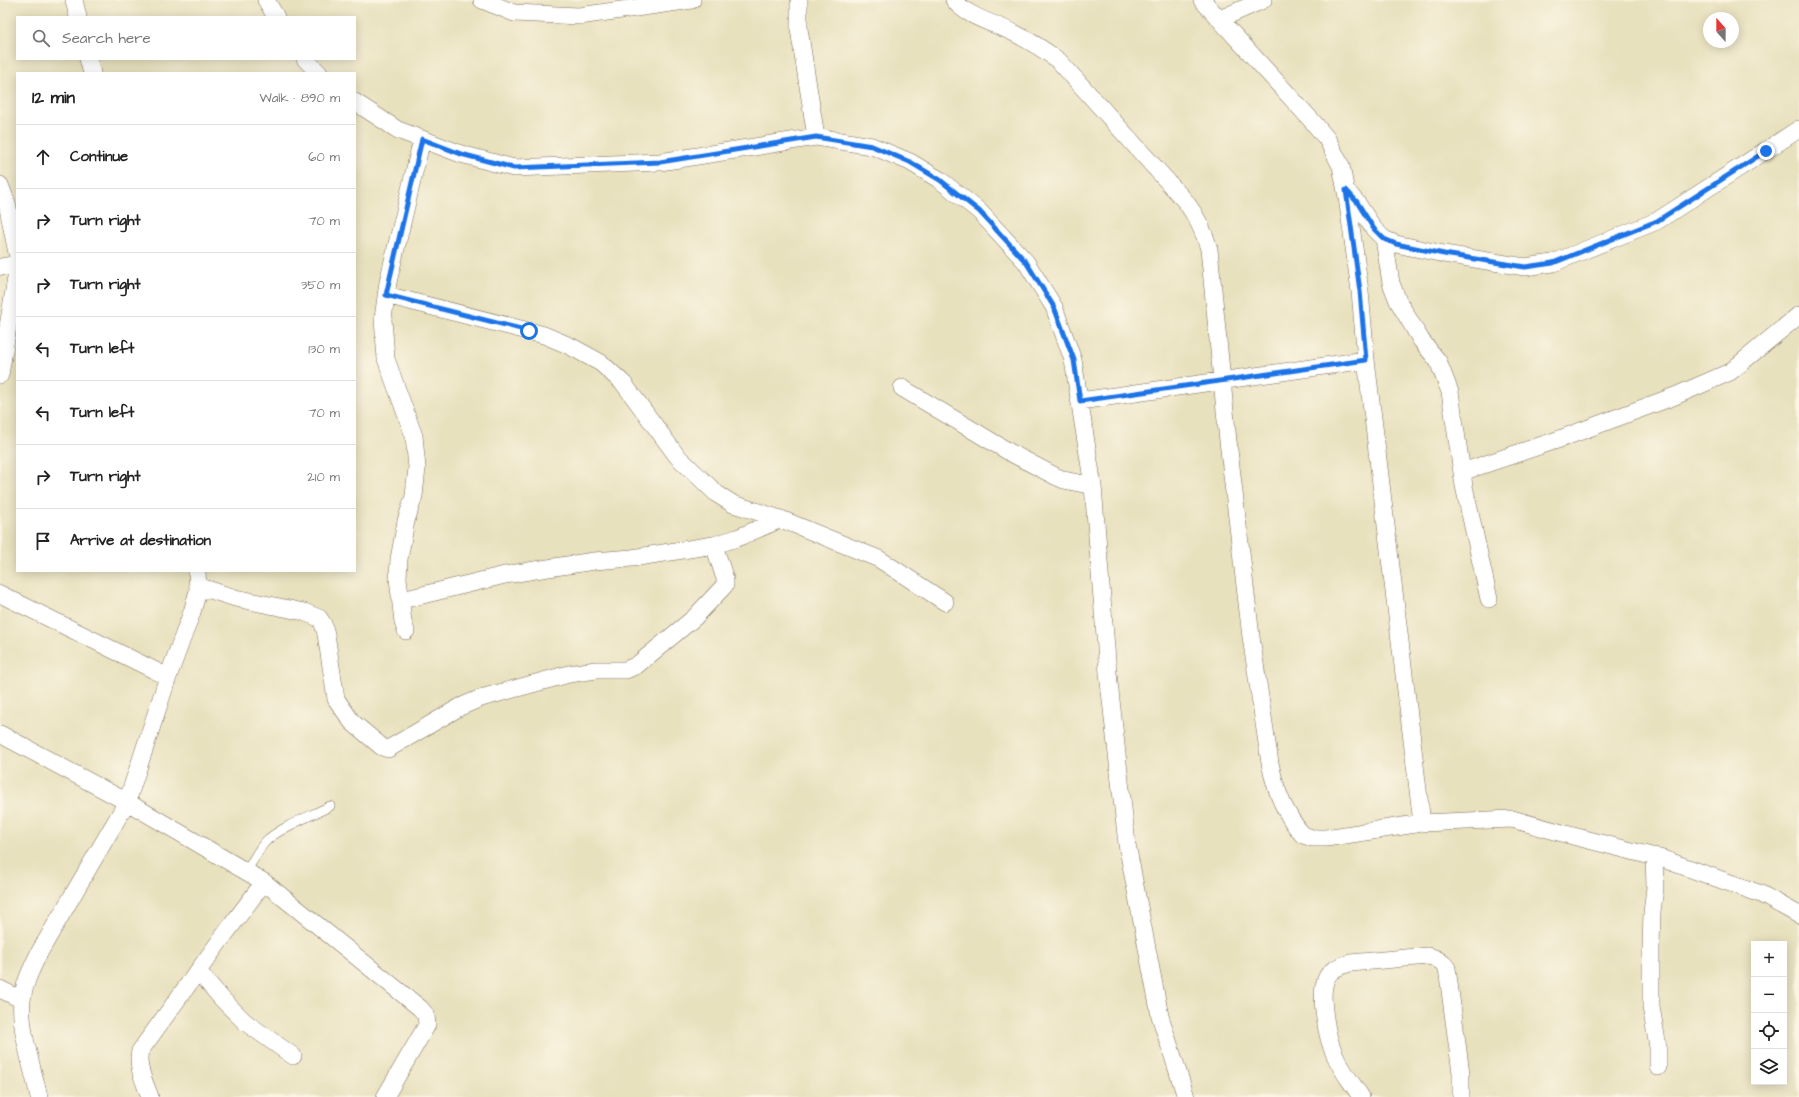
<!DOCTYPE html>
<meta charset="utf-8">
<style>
:root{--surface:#fff;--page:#f2f2f2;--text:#222;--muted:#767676;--line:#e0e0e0}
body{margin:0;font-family:"Architects Daughter",sans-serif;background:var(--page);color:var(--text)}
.controls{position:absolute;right:12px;bottom:12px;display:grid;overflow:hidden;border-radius:0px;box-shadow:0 2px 10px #0003}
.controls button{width:36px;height:36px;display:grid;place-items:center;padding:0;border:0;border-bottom:1px solid var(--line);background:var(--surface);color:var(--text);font:20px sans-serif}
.compass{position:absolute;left:1703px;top:12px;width:36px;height:36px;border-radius:50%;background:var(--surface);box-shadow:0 2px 10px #0003;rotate:339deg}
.stop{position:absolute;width:12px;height:12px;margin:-9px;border:3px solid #1a73e8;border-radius:50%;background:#fff}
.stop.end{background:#1a73e8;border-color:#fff;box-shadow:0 1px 4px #0008}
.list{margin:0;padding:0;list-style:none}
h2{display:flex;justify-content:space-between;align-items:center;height:52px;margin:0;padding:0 16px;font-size:17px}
h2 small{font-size:13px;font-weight:400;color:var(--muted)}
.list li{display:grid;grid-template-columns:26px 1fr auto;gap:12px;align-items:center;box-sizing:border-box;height:64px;padding:0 16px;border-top:1px solid var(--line)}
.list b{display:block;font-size:15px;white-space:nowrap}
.list em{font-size:13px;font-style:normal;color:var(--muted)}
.icon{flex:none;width:22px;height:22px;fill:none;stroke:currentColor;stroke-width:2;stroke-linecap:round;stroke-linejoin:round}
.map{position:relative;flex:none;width:1799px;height:1097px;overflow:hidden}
.search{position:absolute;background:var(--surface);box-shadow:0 2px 10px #0003;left:16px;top:16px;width:340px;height:44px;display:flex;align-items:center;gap:10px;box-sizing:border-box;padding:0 14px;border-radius:0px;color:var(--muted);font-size:15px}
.panel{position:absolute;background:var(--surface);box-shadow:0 2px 10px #0003;left:16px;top:72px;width:340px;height:500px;border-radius:0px}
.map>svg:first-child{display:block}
</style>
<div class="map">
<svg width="1799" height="1097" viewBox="0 0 1799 1097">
<rect width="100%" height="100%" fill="#fcf5e5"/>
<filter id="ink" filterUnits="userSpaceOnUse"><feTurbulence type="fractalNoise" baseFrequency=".025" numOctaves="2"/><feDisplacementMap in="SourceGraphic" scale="8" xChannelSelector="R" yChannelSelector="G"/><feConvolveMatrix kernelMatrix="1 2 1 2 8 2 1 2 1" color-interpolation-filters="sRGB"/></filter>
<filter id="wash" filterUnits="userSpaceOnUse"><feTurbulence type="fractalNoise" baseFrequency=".012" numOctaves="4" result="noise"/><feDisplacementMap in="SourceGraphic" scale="16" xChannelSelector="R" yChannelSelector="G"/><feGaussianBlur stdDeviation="0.9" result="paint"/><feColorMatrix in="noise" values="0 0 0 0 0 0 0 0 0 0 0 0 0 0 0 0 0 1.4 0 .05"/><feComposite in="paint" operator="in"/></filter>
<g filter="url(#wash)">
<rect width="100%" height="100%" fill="#e8e1be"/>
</g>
<g filter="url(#ink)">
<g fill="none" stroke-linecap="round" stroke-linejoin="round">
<defs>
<path id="service" d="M247,871C253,860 258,849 267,840C283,826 311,816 330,806"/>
<path id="minor" d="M74,0L78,17
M266,0L276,17
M482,0L514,13L579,16L692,0
M799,0V29L816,137
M954,0C965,16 996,24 1014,33C1030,41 1045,50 1059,61L1186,202C1197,217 1204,231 1209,249L1228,441L1251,637L1270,763C1275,789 1285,815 1303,835L1312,838H1326L1422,823L1512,819L1573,836L1663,859L1761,894L1799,915
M1202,0L1313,122L1327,139L1341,166L1347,197L1360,291L1366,360L1422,823
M1220,19L1263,0
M88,59L92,73
M305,59L319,73
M355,102L398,130L461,154L514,168L660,162L816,137L872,146L910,162L940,180L979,211L1026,262L1054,307L1073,360L1093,486L1108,673L1127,844L1160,1016L1186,1097
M0,185L7,203L17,253
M1346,190L1357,203L1374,229L1384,239L1396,244L1444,254L1525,267L1553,263L1657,221L1799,129
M1384,239L1391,283L1398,301L1421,340L1438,361L1450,392L1464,486L1489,599
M0,267L17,264
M386,295L544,335L570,346L601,363L624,384L677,456L717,494L733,504L781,519L879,559L945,602
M0,375L17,272
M902,388L1011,453L1055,476L1064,480L1093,486
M1080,401L1366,360
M1462,472L1557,440L1675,396L1730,372L1799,315
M198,586L235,598L304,612L319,618L323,624L326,634L336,699L352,722L382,747L388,749L460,707L481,698L569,674L596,670H626L637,665L694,618L725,585V579L714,545
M0,594L168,677
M402,600L505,575L535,570L594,561L632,558L714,545L737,538L781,519
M406,631L403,622L398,578L399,559L406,521L414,496L417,468L414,436L386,359L383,319L388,282L422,139
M0,734L127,802L264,882L420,1008L426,1015L427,1025L385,1097
M1654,856L1655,887L1652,913L1651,948V1007L1658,1047V1067
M198,971L222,999L245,1022L293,1056
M0,989L22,1000
M39,1097C33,1069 19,1028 22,1000C24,983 32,968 39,953L127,802L168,677L192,612L198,591L197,571
M150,1097C145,1083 136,1066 140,1051L219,942L264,882
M1361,1097C1352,1083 1341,1070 1335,1055C1327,1039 1318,993 1327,977C1332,968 1341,966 1350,963L1428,956C1437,958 1442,961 1447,968L1461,1073V1097"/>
</defs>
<!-- service casing -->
<use href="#service" stroke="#786a56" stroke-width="10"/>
<!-- minor casing -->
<use href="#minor" stroke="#786a56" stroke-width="18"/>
<!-- service -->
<use href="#service" stroke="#fff" stroke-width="9"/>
<!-- minor -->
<use href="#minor" stroke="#fff" stroke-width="17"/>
</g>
</g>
<g fill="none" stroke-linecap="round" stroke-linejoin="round" filter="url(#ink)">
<!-- route -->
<path stroke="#1a73e8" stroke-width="5" d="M529,331L386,295L422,139L461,154L514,168L660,162L816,137L872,146L910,162L940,180L979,211L1026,262L1054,307L1074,360L1080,401L1366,360L1360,291L1346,190L1357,202L1374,229L1384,239L1396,244L1444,254L1525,267L1553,263L1657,221L1766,151"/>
</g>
</svg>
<div class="controls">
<button>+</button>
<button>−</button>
<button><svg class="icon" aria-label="locate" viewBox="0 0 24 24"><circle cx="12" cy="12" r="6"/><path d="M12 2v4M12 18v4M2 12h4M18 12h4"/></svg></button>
<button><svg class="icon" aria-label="layers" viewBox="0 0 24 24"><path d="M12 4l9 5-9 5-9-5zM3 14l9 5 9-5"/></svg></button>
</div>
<svg class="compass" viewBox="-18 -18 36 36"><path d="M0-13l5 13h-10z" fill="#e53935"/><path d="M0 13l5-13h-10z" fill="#767676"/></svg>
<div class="stop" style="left:529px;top:331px"></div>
<div class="stop end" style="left:1766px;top:151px"></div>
<div class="search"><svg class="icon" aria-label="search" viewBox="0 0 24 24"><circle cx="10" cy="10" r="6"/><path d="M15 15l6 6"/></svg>Search here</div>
<section class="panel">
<h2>12 min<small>Walk · 890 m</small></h2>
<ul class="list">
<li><svg class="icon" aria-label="ahead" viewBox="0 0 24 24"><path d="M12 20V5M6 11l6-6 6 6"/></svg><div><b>Continue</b></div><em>60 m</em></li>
<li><svg class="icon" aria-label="right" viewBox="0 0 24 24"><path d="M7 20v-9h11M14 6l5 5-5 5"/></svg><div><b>Turn right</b></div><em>70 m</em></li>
<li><svg class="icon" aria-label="right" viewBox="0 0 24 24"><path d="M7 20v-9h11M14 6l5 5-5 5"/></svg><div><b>Turn right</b></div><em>350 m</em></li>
<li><svg class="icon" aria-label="left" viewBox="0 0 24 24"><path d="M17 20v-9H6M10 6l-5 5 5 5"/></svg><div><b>Turn left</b></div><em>130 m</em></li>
<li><svg class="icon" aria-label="left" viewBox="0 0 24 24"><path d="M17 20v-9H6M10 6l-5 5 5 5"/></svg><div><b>Turn left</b></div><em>70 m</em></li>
<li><svg class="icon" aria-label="right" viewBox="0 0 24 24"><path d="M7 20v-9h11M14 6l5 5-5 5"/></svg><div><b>Turn right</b></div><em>210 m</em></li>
<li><svg class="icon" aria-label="arrive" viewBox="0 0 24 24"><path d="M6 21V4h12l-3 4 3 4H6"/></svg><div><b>Arrive at destination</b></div></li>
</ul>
</section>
</div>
